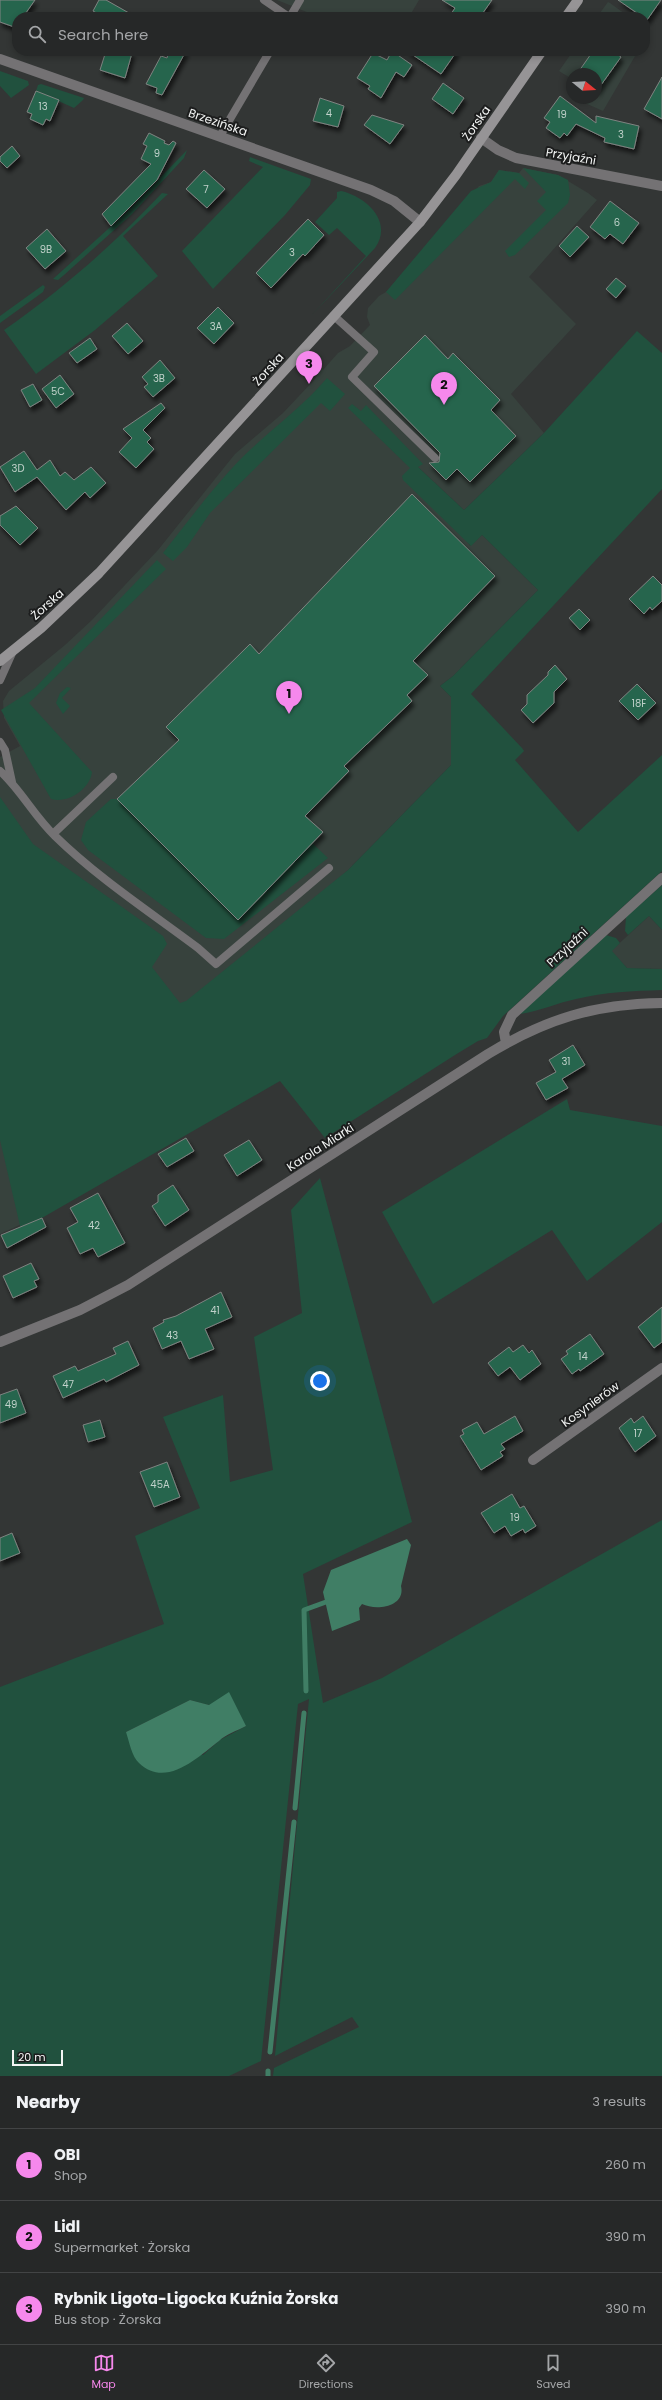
<!DOCTYPE html>
<meta charset="utf-8">
<style>
:root{--surface:#262828;--page:#323434;--text:#f1f3f6;--muted:#a4a6a8;--line:#424445;--accent:#f688ec}
body{margin:0;font-family:Poppins,sans-serif;background:var(--page);color:var(--text)}
.compass{position:absolute;left:566px;top:68px;width:36px;height:36px;border-radius:50%;background:var(--surface);box-shadow:0 2px 6px #0003;rotate:108deg}
.scale{position:absolute;left:12px;bottom:10px;width:51px;box-sizing:border-box;padding-left:4px;border:2px solid #f3f5f4;border-top:0;font-size:11px;line-height:14px;white-space:nowrap;color:#f3f5f4;-webkit-text-stroke:3px #1c1d1d;paint-order:stroke}
.you{position:absolute;left:320px;top:1381px;width:14px;height:14px;margin:-10px;border:3px solid #fff;border-radius:50%;background:#1a73e8;box-shadow:0 0 0 6px #1a73e833}
.badge{display:grid;place-items:center;width:26px;height:26px;border-radius:50%;background:var(--accent);color:#111;font-size:13px;font-weight:700}
.pin{position:absolute;translate:-50% -33px;filter:drop-shadow(0 1px 2px #0008)}
.pin::after{content:'';position:absolute;top:21px;width:14px;height:12px;background:inherit;clip-path:polygon(0 0,100% 0,50% 100%)}
.list{margin:0;padding:0;list-style:none}
h2{display:flex;justify-content:space-between;align-items:center;height:52px;margin:0;padding:0 16px;font-size:17px}
h2 small{font-size:13px;font-weight:400;color:var(--muted)}
.list li{display:grid;grid-template-columns:26px 1fr auto;gap:12px;align-items:center;box-sizing:border-box;height:72px;padding:0 16px;border-top:1px solid var(--line)}
.list b{display:block;font-size:15px;white-space:nowrap}
.list p{margin:0;font-size:13px;white-space:nowrap;color:var(--muted)}
.list em{font-size:13px;font-style:normal;color:var(--muted)}
.icon{flex:none;width:22px;height:22px;fill:none;stroke:currentColor;stroke-width:2;stroke-linecap:round;stroke-linejoin:round}
.map{position:relative;flex:none;width:662px;height:2076px;overflow:hidden}
.search{position:absolute;background:var(--surface);box-shadow:0 2px 6px #0003;left:12px;right:12px;top:12px;height:44px;display:flex;align-items:center;gap:10px;box-sizing:border-box;padding:0 14px;border-radius:16px;color:var(--muted);font-size:15px}
.sheet{height:268px;background:var(--surface)}
nav{display:flex;justify-content:space-around;align-items:center;box-sizing:border-box;height:56px;border-top:1px solid var(--line);background:var(--surface);font-size:11px;color:var(--muted)}
nav a{display:grid;justify-items:center;gap:2px}
nav .on{color:var(--accent)}
.map>svg:first-child{display:block}
</style>
<div class="map">
<svg width="662" height="2076" viewBox="0 0 662 2076">
<defs>
<filter id="shadow"><feDropShadow dx="2.5" dy="4.5" stdDeviation="2" flood-color="#0009"/></filter>
</defs>
<rect width="100%" height="100%" fill="#333635"/>
<!-- built -->
<path fill="#37423d" d="M277,0H419L409,17H319Z
M608,2L610,3L629,17H597Z
M573,51H638L603,111L576,99L596,98V74H572V79L559,71Z
M523,168L558,175L588,193L597,200L529,277L576,324L511,394L544,433L464,510L418,467L470,546L482,535L538,590L453,676L440,686L451,697V765L348,870L183,1028L0,829V757L20,746L4,718L3,701L9,691L65,645L92,620L158,550L235,454L283,413L315,379L321,368L323,370L338,353L350,346L370,325L367,317L368,308L379,296L386,292L479,186L491,182L499,170L519,173Z
M649,916L662,930V969L627,968L611,951Z
M0,1124L26,1222L0,1234Z"/>
<!-- green -->
<path fill="#21513e" fill-rule="evenodd" d="M0,71L28,81L29,85L11,98L0,86Z
M41,84L84,98L83,100L74,108L36,91L38,85Z
M187,150L184,158L132,214L64,275L58,280L53,279L129,210Z
M250,157L311,179L310,185L285,215L213,289L182,251L263,167L249,161Z
M523,168L558,175L568,180L570,195L568,203L515,255L509,257L505,251L546,210L537,201L546,192Z
M499,170L519,173L529,183L525,189L515,179L395,300L386,292L471,191L491,182Z
M341,191C365,196 394,221 375,248L311,316L366,256L337,228L329,235L315,222L337,198V192Z
M162,193L168,194L123,236L158,276L95,330L36,374L4,330C62,290 114,244 162,193Z
M43,285L45,287L43,292L0,323V316Z
M637,331L662,353V489L471,694L522,748L524,751L515,760L578,832L662,755V871L503,1016L487,1038L478,1041L455,1055L325,1138L280,1081L21,1230L0,1140V797L33,844L163,936L167,944L152,967L180,1003L186,1001L348,870L451,765V697L440,686L453,676L538,590L482,535L471,546L403,480L402,476L410,468L348,408L352,404L361,411L366,405L423,464L418,467L464,510L544,433Z
M327,378L345,394L330,411L321,403L210,513L187,547L173,561L163,553C191,518 218,480 251,449C277,425 304,405 327,378Z
M157,560L166,569L29,703L92,772C90,789 68,804 51,799L1,710L35,688Z
M67,687L71,688L62,698L70,706L63,714L56,703L60,693Z
M111,799H117L238,920L312,843L328,858L224,939L206,938L88,850L81,840L86,822Z
M662,885V930L649,916L628,935L625,931L626,917Z
M606,935L616,938L620,943L612,951L627,968L662,969V990C633,991 605,992 576,999C557,1003 540,1011 520,1014Z
M567,1099L570,1110L662,1126V1222L587,1281L552,1230L433,1304L382,1212Z
M320,1178L412,1522L303,1574L323,1703L382,1678L662,1520V2076H273L274,2068L359,2027L352,2017L275,2056L309,1699L298,1704L261,2061L229,2076H0V1687L164,1624L135,1536L200,1508L163,1417L223,1395L230,1482L273,1470L254,1337L302,1313L291,1210ZM190,1700L209,1705L246,1726L220,1740L203,1755L126,1732Z"/>
<!-- water -->
<path fill="#407e65" d="M407,1539L411,1545L401,1586C406,1607 376,1611 362,1604L359,1608L360,1620L332,1631L323,1592L331,1570Z
M229,1692L246,1726C237,1731 226,1734 219,1741C198,1757 166,1789 139,1763C132,1757 129,1741 126,1732L190,1700L209,1705Z"/>
<g fill="none" stroke-linecap="round" stroke-linejoin="round">
<!-- stream -->
<path stroke="#407e65" stroke-width="5" d="M306,1691L304,1610L326,1602
M295,1808L304,1713
M270,2052L294,1822
M268,2076V2071"/>
</g>
<!-- building -->
<path fill="#26654d" stroke="#7f8381" filter="url(#shadow)" d="M0,0H35L23,17H17V28L0,22Z
M99,0H106L136,17H104L93,11Z
M442,0H492L480,17H449L455,8Z
M618,0H661L647,20Z
M106,51H124L132,53L125,78L100,70Z
M169,51H186L162,95L156,93L157,88L146,84L161,56L167,58Z
M392,51L412,65L404,77L396,72L381,98L368,89L370,86L357,78L373,53L387,60Z
M407,51H457L441,74Z
M593,51H613L621,57L596,92V74H577Z
M662,77V119L644,109Z
M443,83L464,98L453,114L432,99Z
M36,91L59,100L50,121L46,119L43,125L30,119L32,114L27,112Z
M560,96L596,123V116L639,126L634,149L604,142L605,138L576,124L567,136L564,133L560,138L546,128L550,122L544,118Z
M320,98L344,106L338,127L313,121Z
M372,115L404,125L390,144L364,125Z
M149,133L165,141L164,143L169,145L173,141L176,143L157,180L111,226L102,214L151,164L141,159L147,146L143,144Z
M12,146L20,156L7,168L0,161V157Z
M204,170L225,189L207,208L186,189Z
M610,201L639,223L623,244L610,234L605,239L590,227Z
M308,219L324,235L305,256L303,254L271,288L256,273Z
M577,226L589,237L570,257L559,246Z
M47,229L66,251L45,269L26,248Z
M616,278L626,286L616,298L606,289Z
M218,307L234,323L214,344L197,328Z
M127,323L143,341L128,354L112,336Z
M425,335L448,359L453,353L500,400L491,410L516,436L470,482L457,469L446,480L429,463L439,462L440,453L374,386Z
M90,338L97,349L77,363L69,353Z
M160,360L175,378L153,397L144,387L148,384L142,377Z
M60,375L74,394L56,408L42,389Z
M33,384L42,400L30,407L21,390Z
M161,403L165,408L143,430L151,438L147,442L154,449L136,468L119,452L132,438L123,429Z
M24,451L37,470L50,460L60,476L65,472L74,480L91,467L106,483L90,498L85,492L66,510L37,477L15,492L0,467Z
M412,494L495,576L413,661L428,675L407,695L412,701L344,766L349,771L305,816L323,832L238,920L117,799L179,740L166,727L250,644L259,654Z
M16,506L38,528L20,545L0,525V516Z
M653,576L662,585V601L652,610L650,607L644,614L629,599Z
M579,609L590,620L580,630L569,618Z
M555,665L567,679L554,692V703L533,723L521,710L527,704V695L548,675V672Z
M637,684L656,703L638,720L619,701Z
M573,1045L585,1065L562,1079L568,1088L546,1100L536,1083L556,1072L549,1060Z
M186,1138L194,1151L167,1167L158,1154Z
M249,1140L262,1160L237,1176L224,1155Z
M173,1185L189,1210L165,1226L152,1206L158,1202V1195Z
M98,1193L125,1243L98,1257L93,1248L80,1254L67,1228L78,1222L70,1208Z
M42,1218L46,1227L7,1248L1,1235Z
M31,1263L39,1279L34,1281L37,1287L13,1298L3,1276Z
M221,1292L232,1317L205,1329L214,1349L189,1359L181,1341L162,1349L153,1328L164,1322L163,1320L176,1316Z
M662,1307V1342L654,1348L638,1327Z
M590,1334L604,1354L580,1371L579,1369L572,1374L561,1359L568,1354L566,1351Z
M128,1341L139,1365L106,1382L104,1379L63,1398L53,1376L75,1366L78,1371L116,1354L113,1348Z
M523,1345L529,1353L532,1350L541,1364L520,1380L510,1367L498,1376L488,1363L509,1347L513,1352Z
M17,1389L26,1413L0,1423V1395Z
M515,1416L523,1431L501,1444L505,1449L500,1452L503,1456L481,1470L460,1436L464,1434L462,1430L477,1422L484,1434Z
M643,1416L656,1436L635,1452L619,1428L631,1418L634,1423Z
M100,1420L105,1437L88,1442L83,1425Z
M167,1462L180,1497L154,1507L140,1472Z
M512,1494L520,1508L524,1506L536,1526L525,1533L523,1529L511,1536L505,1526L494,1533L481,1513Z
M12,1533L20,1553L0,1561V1538Z"/>
<g fill="none" stroke-linecap="round" stroke-linejoin="round">
<!-- lane -->
<path stroke="#747274" stroke-width="8" d="M264,0L289,17
M290,17L300,0
M220,136L270,51
M566,168L569,156
M334,316L374,352L352,377L435,458
M0,680L13,651
M0,742L5,750L12,782
M0,771C21,790 34,816 55,836C98,878 150,912 198,948L216,964L329,868
M53,834L113,777"/>
<!-- street -->
<path stroke="#747274" stroke-width="10" d="M0,59L371,190L394,201L420,222
M481,138L498,150L516,158L662,186
M506,1043L504,1032L512,1015L662,878
M0,1342L80,1310L128,1285L488,1054C546,1019 594,1004 662,1003
M533,1460L662,1368"/>
<!-- secondary -->
<path stroke="#969496" stroke-width="10" d="M566,17L578,0
M0,661L41,628L99,573L420,222L456,175L542,51"/>
</g>
<g text-anchor="middle" dominant-baseline="central" stroke-width="4" stroke-linejoin="round" paint-order="stroke">
<!-- number labels -->
<g font-size="10" fill="#c0d1ca">
<text x="43" y="106">13</text>
<text x="329" y="113">4</text>
<text x="562" y="114">19</text>
<text x="621" y="134">3</text>
<text x="157" y="153">9</text>
<text x="206" y="189">7</text>
<text x="617" y="222">6</text>
<text x="46" y="249">9B</text>
<text x="292" y="252">3</text>
<text x="216" y="326">3A</text>
<text x="159" y="378">3B</text>
<text x="58" y="391">5C</text>
<text x="18" y="468">3D</text>
<text x="639" y="703">18F</text>
<text x="566" y="1061">31</text>
<text x="94" y="1225">42</text>
<text x="215" y="1310">41</text>
<text x="172" y="1335">43</text>
<text x="583" y="1356">14</text>
<text x="68" y="1384">47</text>
<text x="11" y="1404">49</text>
<text x="638" y="1433">17</text>
<text x="160" y="1484">45A</text>
<text x="515" y="1517">19</text>
</g>
<!-- street labels -->
<g font-size="12" fill="#f3f5f4" stroke="#1c1d1d">
<text transform="translate(218 122) rotate(19)">Brzezińska</text>
<text transform="translate(476 123) rotate(-55)">Żorska</text>
<text transform="translate(571 156) rotate(10)">Przyjaźni</text>
<text transform="translate(268 369) rotate(-48)">Żorska</text>
<text transform="translate(47 604) rotate(-42)">Żorska</text>
<text transform="translate(567 947) rotate(-43)">Przyjaźni</text>
<text transform="translate(320 1147) rotate(-33)">Karola Miarki</text>
<text transform="translate(590 1404) rotate(-36)">Kosynierów</text>
</g>
</g>
</svg>
<svg class="compass" viewBox="-18 -18 36 36"><path d="M0-13l5 13h-10z" fill="#e53935"/><path d="M0 13l5-13h-10z" fill="#a4a6a8"/></svg>
<div class="scale">20 m</div>
<div class="you"></div>
<div class="pin badge" style="left:289px;top:714px">1</div>
<div class="pin badge" style="left:444px;top:405px">2</div>
<div class="pin badge" style="left:309px;top:384px">3</div>
<div class="search"><svg class="icon" aria-label="search" viewBox="0 0 24 24"><circle cx="10" cy="10" r="6"/><path d="M15 15l6 6"/></svg>Search here</div>
</div>
<section class="sheet">
<h2>Nearby<small>3 results</small></h2>
<ul class="list">
<li><span class="badge">1</span><div><b>OBI</b><p>Shop</p></div><em>260 m</em></li>
<li><span class="badge">2</span><div><b>Lidl</b><p>Supermarket · Żorska</p></div><em>390 m</em></li>
<li><span class="badge">3</span><div><b>Rybnik Ligota-Ligocka Kuźnia Żorska</b><p>Bus stop · Żorska</p></div><em>390 m</em></li>
</ul>
</section>
<nav>
<a class="on"><svg class="icon" aria-label="map" viewBox="0 0 24 24"><path d="M3 6l6-2 6 2 6-2v14l-6 2-6-2-6 2zM9 4v14M15 6v14"/></svg>Map</a>
<a><svg class="icon" aria-label="directions" viewBox="0 0 24 24"><path d="M12 3l9 9-9 9-9-9zM9 14v-3h6M13 9l2 2-2 2"/></svg>Directions</a>
<a><svg class="icon" aria-label="saved" viewBox="0 0 24 24"><path d="M7 4h10v16l-5-4-5 4z"/></svg>Saved</a>
</nav>
